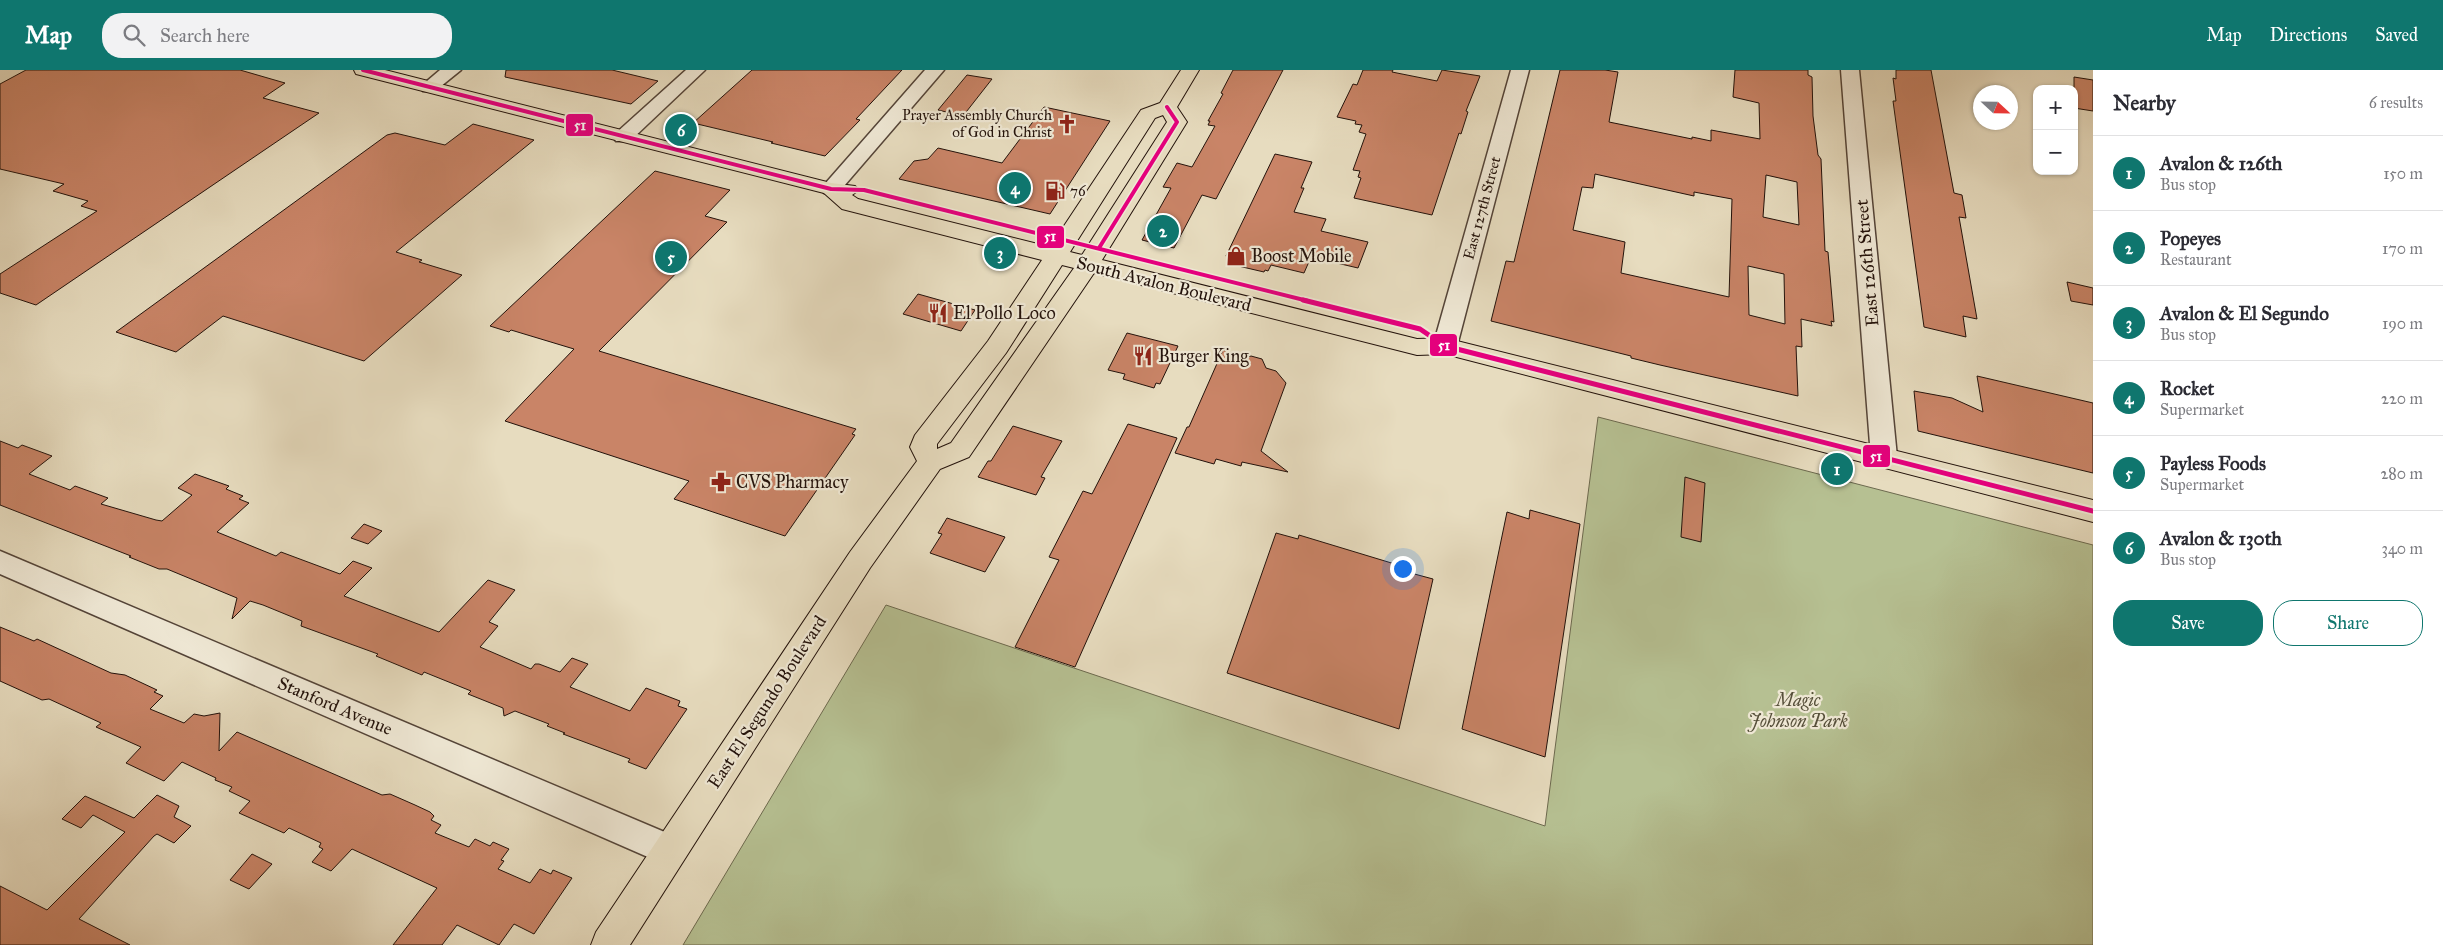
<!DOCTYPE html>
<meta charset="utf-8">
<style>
:root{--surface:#fff;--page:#f2f2f3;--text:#2b2b33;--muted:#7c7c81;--line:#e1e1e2;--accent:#0f766e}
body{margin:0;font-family:"IM FELL Great Primer",serif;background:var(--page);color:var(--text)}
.controls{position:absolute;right:15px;top:15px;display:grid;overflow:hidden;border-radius:10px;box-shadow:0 1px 4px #0004}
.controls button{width:45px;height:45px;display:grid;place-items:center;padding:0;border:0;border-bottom:1px solid var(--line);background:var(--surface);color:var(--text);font:25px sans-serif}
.compass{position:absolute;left:1973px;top:15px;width:45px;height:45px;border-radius:50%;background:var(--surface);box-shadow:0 1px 4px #0004;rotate:112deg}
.you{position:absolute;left:1402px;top:498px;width:18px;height:18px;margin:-12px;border:4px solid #fff;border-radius:50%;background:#1a73e8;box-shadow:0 0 0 8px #1a73e833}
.badge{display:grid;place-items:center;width:32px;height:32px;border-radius:50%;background:var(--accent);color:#fff;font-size:16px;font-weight:700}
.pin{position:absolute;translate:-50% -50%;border:2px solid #fff;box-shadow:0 1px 5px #0006}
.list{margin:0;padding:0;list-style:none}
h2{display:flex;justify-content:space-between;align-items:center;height:65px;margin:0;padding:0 20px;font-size:21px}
h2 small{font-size:16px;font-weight:400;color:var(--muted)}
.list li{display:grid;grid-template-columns:32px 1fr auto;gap:15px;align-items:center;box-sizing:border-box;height:75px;padding:0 20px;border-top:1px solid var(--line)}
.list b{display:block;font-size:19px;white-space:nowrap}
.list p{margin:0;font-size:16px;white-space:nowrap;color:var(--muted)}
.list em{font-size:16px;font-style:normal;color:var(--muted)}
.actions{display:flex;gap:10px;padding:15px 20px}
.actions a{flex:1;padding:11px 0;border:1px solid var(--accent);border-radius:20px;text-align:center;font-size:18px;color:var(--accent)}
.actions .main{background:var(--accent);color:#fff}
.icon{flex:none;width:28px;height:28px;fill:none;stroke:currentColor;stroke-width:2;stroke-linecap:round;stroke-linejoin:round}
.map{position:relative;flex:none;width:2093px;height:875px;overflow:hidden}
header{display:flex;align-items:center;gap:30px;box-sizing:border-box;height:70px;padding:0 25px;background:var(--accent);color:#fff}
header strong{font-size:24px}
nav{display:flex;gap:28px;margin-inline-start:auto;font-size:18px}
.search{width:350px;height:45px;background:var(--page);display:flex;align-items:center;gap:12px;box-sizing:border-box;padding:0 18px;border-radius:20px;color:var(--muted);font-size:19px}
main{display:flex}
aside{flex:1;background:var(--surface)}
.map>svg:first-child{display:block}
</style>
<header>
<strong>Map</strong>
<div class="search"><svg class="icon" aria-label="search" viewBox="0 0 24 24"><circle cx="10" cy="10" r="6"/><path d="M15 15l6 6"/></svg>Search here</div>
<nav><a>Map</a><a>Directions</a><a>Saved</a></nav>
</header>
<main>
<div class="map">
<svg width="2093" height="875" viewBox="0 0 2093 875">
<rect width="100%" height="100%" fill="#e7dcbf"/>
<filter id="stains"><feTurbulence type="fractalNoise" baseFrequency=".004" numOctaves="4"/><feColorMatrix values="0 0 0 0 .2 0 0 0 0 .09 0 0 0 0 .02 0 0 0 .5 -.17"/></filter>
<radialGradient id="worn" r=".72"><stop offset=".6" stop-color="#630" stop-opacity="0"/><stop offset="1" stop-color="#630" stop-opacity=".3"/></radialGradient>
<!-- green -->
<path fill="#b6c092" stroke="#6c694e" d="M1598,347L2093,475V875H683L886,535L1545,756Z"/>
<!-- building -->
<path fill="#c98467" stroke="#23120b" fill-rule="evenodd" d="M26,0H240L285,13L263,28L319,43L36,235L0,223V204L97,141L81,136L88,131L53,121L64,114L0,99V14Z
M506,0H612L658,11L631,34L505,7Z
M752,0H902L856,49L860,50L825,86L771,73L773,72L693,53Z
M1233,0H1283L1216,129L1202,125L1174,178L1142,170L1171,118L1163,117L1177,93L1192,97L1215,56L1208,55L1210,51H1208L1223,24L1221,23Z
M1363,0H1393L1392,2L1437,11L1442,0L1480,6L1466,41L1468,42L1461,64L1459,63L1432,145L1354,128L1361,108L1358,107L1360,101L1353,100L1366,64L1359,62L1362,55L1355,54L1356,51L1337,47L1353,14L1357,15Z
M1560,0H1605L1618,2L1609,52L1692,69V67L1711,71V60L1760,69L1759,33L1733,27L1735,0H1808V5L1812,7L1813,46L1818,85L1821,89L1825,181L1828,182L1834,252L1831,251L1832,256L1801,249L1802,277L1796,276L1798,326L1660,295L1631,288V286L1491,251L1506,191L1514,192ZM1595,104L1694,126V122L1732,129L1729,227L1621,203L1625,172L1573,160L1582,117L1593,118ZM1766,105L1797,112L1799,155L1763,147ZM1748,196L1784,204L1785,254L1749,245Z
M1896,0H1931L1954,123L1962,125L1966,148L1959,147L1977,249L1963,246L1966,267L1924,257L1893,31H1896L1893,8L1896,9Z
M967,5L992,9L963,46L938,40Z
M2074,7L2093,10V41L2074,38Z
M1044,37L1110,51L1050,144L899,109L914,91L928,89L938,78L1002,93Z
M473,54L534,70L396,182L422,190L419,192L462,205L364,291L223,246L176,282L116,262L387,65L395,63L445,75Z
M1275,84L1312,92L1301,118H1304L1294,142L1326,149L1321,161L1368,172L1358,198L1311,187L1304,203L1271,195L1268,201L1265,200L1264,202L1234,195L1226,186Z
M655,101L730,120L705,146L727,152L599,281L856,359L852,364L855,365L785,466L674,429L689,411L505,351L574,279L511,260L509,262L490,256Z
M2067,212L2093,218V235L2071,231Z
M918,224L975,240L961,261L903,244Z
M1127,263L1178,276L1160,314L1156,313L1154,318L1123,309L1125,304L1108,300Z
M1223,280L1244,288L1251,286L1262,289L1266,298L1276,301L1286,313L1261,381L1288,402L1242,392L1241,396L1216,389L1214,394L1175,383L1187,357H1189Z
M1977,306L2093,333V403L1918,361L1914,321L1952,328L1983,342Z
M1128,354L1177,368L1075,597L1015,577L1059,490L1049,487L1083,421L1092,424Z
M1013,356L1062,371L1041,407L1045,408L1036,425L978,407L988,391H991Z
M0,371L18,378L22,375L52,386L29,404L70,420L75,416L108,428L101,434L156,450L162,451L192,425L178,418L195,404L229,416L226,419L243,426L239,429L249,433L217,462L276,486L281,482L340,504L353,491L372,498L344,526L439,562L488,510L515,520L489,552L498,556L480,577L531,599L535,594H539L560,602L572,588L588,594L570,617L630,641L646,618L680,631L678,636L687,639L646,699L628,692L630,689L563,664L565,663L547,656L549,654L515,641L504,646L503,638L468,624L471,621L424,602L422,605L376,586L378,584L301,556L302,551L263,535L250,531L232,549L237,528L167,499H159L129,487L131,486L0,435Z
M1685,407L1705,413L1701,472L1681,467Z
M1530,440L1580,454L1545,687L1462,659L1507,442L1529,449Z
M947,448L1005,467L985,502L930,483L942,464L938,463Z
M364,454L382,461L368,474L351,468Z
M1276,463L1298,469L1299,465L1408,498L1407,502L1433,509L1399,659L1227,603Z
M0,557L34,571L37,569L111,603L125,605L157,620L154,622L163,626L150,639L184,653L194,644L204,646L220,643L219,681L237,662L382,725L390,724L415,735L430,742L434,746L431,750L441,755L435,763L469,777L475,769L490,776L493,772L509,779L501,790L504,791L498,799L530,813L540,799L551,804L553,800L572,808L534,864L514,854L499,875L457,855L442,875H393L437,818L352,779L331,801L312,792L323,779L319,777L321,773L289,758L284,763L239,743L250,731L229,721L232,717L215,710L216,708L182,692L164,711L126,693L141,677L96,657L101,653L49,629L42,630L0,611Z
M157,725L179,736L174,747L191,756L174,773L157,764L154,766L79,849L130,875H0V816L47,840L125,762L93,745L81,758L62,749L85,726L134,748Z
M252,784L272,794L249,819L230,810Z"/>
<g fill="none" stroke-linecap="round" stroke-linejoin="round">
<defs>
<path id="minor" d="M440,0H461L435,21H423L420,17Z
M686,0H705L630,71H616L613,67L616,63Z
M925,0H944L838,123L831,125L824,123L821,119L824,115Z
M1511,0H1529L1457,276L1453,282L1445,284L1437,282L1433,276Z
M1841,0H1859L1897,387L1893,394L1884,396L1875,394L1871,387Z
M0,481L681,769L685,780L681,791L669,796L657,791L0,504Z"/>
<path id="major" d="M354,0H385L831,113L855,116L859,120L852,125L858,129L1050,177L1141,40L1160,33L1181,0H1199L1177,37L1187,52L1102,190L1417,269L1445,268L2093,430V452L1445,284L1417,285L1094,203L969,387L940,399L870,498L630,875H591L596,862L850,482L917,391L910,377L915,365L988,271L1042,190L842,139L824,123L356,4ZM1163,45L1167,52L1082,185L1070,182L1155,48ZM1062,195L1074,198L951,373L937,379V374L1006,283Z"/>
</defs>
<!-- minor casing -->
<use href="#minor" stroke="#544438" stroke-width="3"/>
<!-- major casing -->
<use href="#major" stroke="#23120b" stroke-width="2"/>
<!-- minor -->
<use href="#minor" fill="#efe8d5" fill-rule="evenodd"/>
<!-- major -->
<use href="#major" fill="#e7dcbf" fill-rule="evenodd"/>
<defs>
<path id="bus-1-far1" d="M363,0L831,119L864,120L1308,231
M1099,178L1177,52L1167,37"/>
<path id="bus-1" d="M1303,230L1420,259L1445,276L2093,441"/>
</defs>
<!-- bus-1-far1 casing -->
<use href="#bus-1-far1" stroke="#efe8d5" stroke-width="7"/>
<!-- bus-1 casing -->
<use href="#bus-1" stroke="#efe8d5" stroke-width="9"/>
<!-- bus-1-far1 -->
<use href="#bus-1-far1" stroke="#e5007d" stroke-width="4"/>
<!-- bus-1 -->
<use href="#bus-1" stroke="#e5007d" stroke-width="5"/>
</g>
<!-- icons -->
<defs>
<symbol id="church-bare" viewBox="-9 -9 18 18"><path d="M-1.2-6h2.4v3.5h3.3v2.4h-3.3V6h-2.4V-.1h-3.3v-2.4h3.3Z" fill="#8f2418" stroke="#efe8d5" stroke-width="2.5" paint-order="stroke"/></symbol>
<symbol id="fuel-bare" viewBox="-9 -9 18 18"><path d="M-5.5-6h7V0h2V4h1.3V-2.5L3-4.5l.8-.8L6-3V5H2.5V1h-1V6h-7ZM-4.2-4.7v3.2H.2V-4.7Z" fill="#8f2418" stroke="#efe8d5" stroke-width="2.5" paint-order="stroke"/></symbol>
<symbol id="shop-bare" viewBox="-9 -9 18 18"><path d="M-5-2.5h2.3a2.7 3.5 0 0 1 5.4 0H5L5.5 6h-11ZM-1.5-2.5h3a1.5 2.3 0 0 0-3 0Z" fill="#8f2418" stroke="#efe8d5" stroke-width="2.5" paint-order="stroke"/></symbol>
<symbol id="restaurant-bare" viewBox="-9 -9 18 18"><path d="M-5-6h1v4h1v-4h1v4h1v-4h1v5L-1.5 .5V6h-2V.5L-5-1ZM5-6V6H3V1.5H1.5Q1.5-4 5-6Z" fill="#8f2418" stroke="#efe8d5" stroke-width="2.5" paint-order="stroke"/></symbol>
<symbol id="pharmacy-bare" viewBox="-9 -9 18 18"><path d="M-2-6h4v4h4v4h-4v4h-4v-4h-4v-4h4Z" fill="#8f2418" stroke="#efe8d5" stroke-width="2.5" paint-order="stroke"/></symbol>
</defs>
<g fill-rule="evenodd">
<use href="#church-bare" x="1053" y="40" width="28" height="28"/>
<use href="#fuel-bare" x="1041" y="107" width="28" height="28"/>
<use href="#shop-bare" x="1222" y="172" width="28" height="28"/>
<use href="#restaurant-bare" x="924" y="229" width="28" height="28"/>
<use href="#restaurant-bare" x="1129" y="272" width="28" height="28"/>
<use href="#pharmacy-bare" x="707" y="398" width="28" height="28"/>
</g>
<g text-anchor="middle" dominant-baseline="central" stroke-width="4.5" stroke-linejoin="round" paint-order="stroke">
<!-- far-poi labels -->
<g font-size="15" fill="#23120b" stroke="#efe8d5" text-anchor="end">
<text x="1052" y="45">Prayer Assembly Church<tspan x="1052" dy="17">of God in Christ</tspan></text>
<text x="1070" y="121" text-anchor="start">76</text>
</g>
<!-- far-street labels -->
<g font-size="15" fill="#23120b" stroke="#efe8d5">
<text transform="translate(1482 138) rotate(-75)">East 127th Street</text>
</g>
<!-- poi labels -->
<g font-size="18" fill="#23120b" stroke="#efe8d5" text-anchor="start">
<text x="1251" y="186">Boost Mobile</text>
<text x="953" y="243">El Pollo Loco</text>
<text x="1158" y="286">Burger King</text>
<text x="736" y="412">CVS Pharmacy</text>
</g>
<!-- street labels -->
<g font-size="18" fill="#23120b" stroke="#efe8d5">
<text transform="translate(1867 193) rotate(-95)">East 126th Street</text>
<text transform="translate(1164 214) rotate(14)">South Avalon Boulevard</text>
<text transform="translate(767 632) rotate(-57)">East El Segundo Boulevard</text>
<text transform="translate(335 636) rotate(23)">Stanford Avenue</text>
</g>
<!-- park labels -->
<g font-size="18" font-style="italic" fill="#564f3a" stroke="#efe8d5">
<text x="1798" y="630">Magic<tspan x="1798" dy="21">Johnson Park</tspan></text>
</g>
</g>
<g stroke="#efe8d5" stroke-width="2">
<rect x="565" y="43" width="29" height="24" rx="5" fill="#e5007d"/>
<rect x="1036" y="155" width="29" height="24" rx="5" fill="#e5007d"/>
<rect x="1429" y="263" width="29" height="24" rx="5" fill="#e5007d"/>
<rect x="1862" y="374" width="29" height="24" rx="5" fill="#e5007d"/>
</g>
<g font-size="14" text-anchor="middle" font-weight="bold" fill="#fff">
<text x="580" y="60">51</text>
<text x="1050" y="171">51</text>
<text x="1444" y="280">51</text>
<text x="1876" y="391">51</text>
</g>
<rect width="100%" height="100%" filter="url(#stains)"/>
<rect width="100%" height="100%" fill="url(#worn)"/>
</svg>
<div class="controls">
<button>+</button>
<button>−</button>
</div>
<svg class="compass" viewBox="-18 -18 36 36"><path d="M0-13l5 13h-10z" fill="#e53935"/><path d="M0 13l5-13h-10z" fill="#7c7c81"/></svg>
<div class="you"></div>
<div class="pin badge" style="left:1837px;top:399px">1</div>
<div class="pin badge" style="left:1163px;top:161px">2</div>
<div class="pin badge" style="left:1000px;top:183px">3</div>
<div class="pin badge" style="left:1015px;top:118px">4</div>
<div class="pin badge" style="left:671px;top:187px">5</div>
<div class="pin badge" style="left:681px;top:60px">6</div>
</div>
<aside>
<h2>Nearby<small>6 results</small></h2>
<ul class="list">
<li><span class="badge">1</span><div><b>Avalon &amp; 126th</b><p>Bus stop</p></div><em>150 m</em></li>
<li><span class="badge">2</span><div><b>Popeyes</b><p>Restaurant</p></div><em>170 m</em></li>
<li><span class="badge">3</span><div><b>Avalon &amp; El Segundo</b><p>Bus stop</p></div><em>190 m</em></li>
<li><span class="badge">4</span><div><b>Rocket</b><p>Supermarket</p></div><em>220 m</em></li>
<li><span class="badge">5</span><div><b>Payless Foods</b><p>Supermarket</p></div><em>280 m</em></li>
<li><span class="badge">6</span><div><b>Avalon &amp; 130th</b><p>Bus stop</p></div><em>340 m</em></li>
</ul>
<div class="actions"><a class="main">Save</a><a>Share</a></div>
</aside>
</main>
